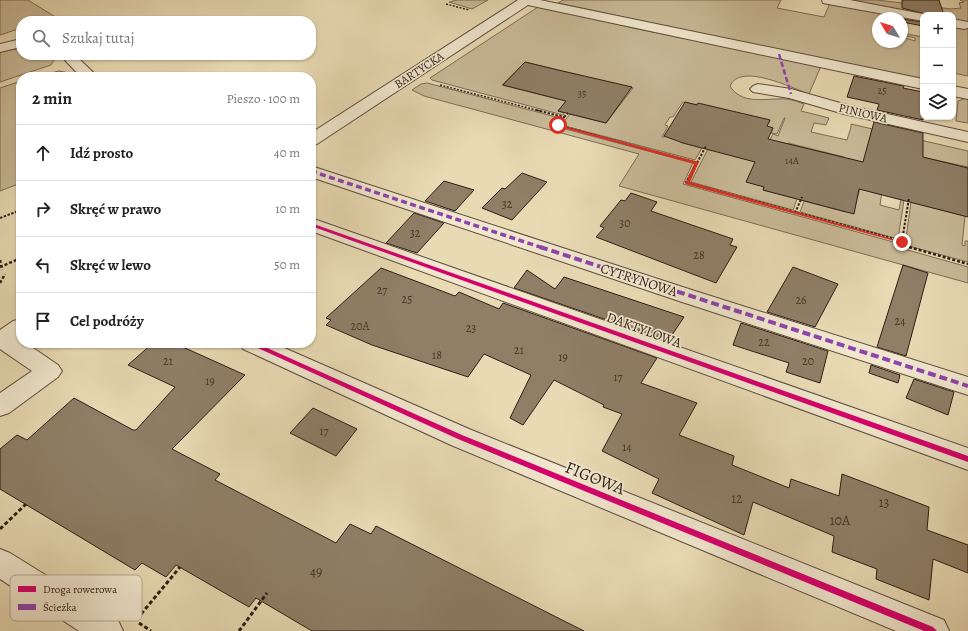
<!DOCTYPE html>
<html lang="pl">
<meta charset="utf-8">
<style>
:root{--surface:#fff;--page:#f6f6f6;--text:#202124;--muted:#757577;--line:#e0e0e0}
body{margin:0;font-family:Alegreya,serif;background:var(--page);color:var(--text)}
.controls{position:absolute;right:12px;top:12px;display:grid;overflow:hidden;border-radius:8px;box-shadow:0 1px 3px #0004}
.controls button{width:36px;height:36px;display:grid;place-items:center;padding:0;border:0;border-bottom:1px solid var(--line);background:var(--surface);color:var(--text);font:20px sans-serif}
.compass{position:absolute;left:872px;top:12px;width:36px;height:36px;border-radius:50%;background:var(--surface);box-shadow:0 1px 3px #0004;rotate:308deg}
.stop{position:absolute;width:12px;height:12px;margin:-9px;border:3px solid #d93025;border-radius:50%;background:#fff}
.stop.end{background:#d93025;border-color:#fff;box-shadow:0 1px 4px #0008}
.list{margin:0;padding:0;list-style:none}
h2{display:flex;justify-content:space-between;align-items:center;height:52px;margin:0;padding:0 16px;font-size:17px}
h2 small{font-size:13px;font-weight:400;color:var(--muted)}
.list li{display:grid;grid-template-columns:26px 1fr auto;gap:12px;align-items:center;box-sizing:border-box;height:56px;padding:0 16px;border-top:1px solid var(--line)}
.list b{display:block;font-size:15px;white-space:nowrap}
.list em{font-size:13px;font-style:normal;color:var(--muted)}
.icon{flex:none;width:22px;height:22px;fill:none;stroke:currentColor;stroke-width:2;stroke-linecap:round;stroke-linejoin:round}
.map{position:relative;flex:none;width:968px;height:631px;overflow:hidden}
.search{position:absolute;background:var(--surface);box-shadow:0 1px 3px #0004;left:16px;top:16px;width:300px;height:44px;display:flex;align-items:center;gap:10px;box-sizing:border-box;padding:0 14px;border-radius:16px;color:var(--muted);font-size:15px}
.panel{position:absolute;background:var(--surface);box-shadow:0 1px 3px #0004;left:16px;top:72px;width:300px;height:276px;border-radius:16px}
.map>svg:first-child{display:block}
</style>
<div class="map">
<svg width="968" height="631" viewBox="0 0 968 631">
<rect width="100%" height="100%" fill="#e8dab3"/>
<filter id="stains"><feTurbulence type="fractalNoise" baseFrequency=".005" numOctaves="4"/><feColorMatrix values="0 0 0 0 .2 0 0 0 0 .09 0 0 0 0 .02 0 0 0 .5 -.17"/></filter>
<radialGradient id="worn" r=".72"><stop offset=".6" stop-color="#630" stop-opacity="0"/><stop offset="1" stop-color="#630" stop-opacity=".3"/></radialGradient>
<!-- green -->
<path fill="#c9ba98" stroke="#7c6c56" d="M0,0H28L57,18L46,21H21V28L0,35Z
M457,0H488L472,9L449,2Z
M563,0H781L777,8L824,17L830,3L905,16L903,21L902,18H878V42H902V37L915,41V38L902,35V33L923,37V81L558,3Z
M838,0H877L951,9L961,8L959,3L964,2L960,0H968V23L953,20V15H924Z
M538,7L567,12L633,28L821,66L809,94C792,88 740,62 730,86C741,104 762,99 779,99C788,98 796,101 804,104L801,111L829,118L826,125L814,123L811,132L847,140L851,127V124L968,151V175V167L935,160L864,166L843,161L844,157L788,143L787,146L769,141L773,134L778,136L785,118H784L777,134L771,133L773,128L767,126L770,120L683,102L673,117H670L665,125L668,126L662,137H664L665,135L683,143L702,148L695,160L561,125L570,114L606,123L633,88L525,62L502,85L566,101L558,111L564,113L563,115L432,80L430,78Z
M953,23L963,25L968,28V76L953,73Z
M21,48V55H54L56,57L51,65L0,82V52Z
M59,71L69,73L75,77H34Z
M21,81V165L17,167L21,172V183L0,191V88Z
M427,83L560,118L554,126L693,163L683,184L897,243V247L968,267V283L619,186L639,154L424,96L412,90L421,84Z
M966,98L968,99V123L956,121L958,101Z
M708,149L757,162L764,187L763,190L797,199L793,210L691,182Z
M860,189L882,191L880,205L899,210L901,199L904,200L898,239L800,212L804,201L846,212L848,205L855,206Z
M911,202L965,216L962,245L965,246V241H968V262L905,245Z"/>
<!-- building -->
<path fill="#8f7f67" stroke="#2f1d14" d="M902,0H939L944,15H929L902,8Z
M902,19L923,22V26L902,22Z
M525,62L558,70L632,87L606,123L558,111L566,101L503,85Z
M854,76L904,86L903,88L923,92V120L877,110L879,104L847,97Z
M685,102L697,105L698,103L770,120L767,126L773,128L768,139L863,162L874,122L923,133V157L968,168V217L859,189L854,214L763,190L764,187L746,182L755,162L683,143L664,136Z
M522,173L547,182L512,220L482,208L502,188L505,189Z
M444,181L474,190L455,211L425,201Z
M631,193L657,202L651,211L733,239L730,245L737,247L716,283L596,237L604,228L600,226L621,200L625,201Z
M414,213L444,223L417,253L386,243Z
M903,265L928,273L906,356L877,347Z
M793,267L838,284L815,327L767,312Z
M381,268L455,296L459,292L499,309L503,303L657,358L641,383L697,403L679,435L734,456L732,465L789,488L791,479L839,496L842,474L929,507L927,530L968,545V573L933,559L929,600L876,579L877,569L832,552L834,536L753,502L744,535L652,493L659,479L602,451L622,414L603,407L604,405L554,380L523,425L510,418L531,375L484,354L468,377L372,345L326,325L331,320L326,318Z
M527,270L555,289L564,277L684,317L668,341L514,288Z
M741,323L828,351L820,383L786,372L789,363L733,345Z
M153,343H174L245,375L172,449L220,474L215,480L336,543L350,524L371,534L376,526L584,631H312L256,598L249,607L176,565L166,577L142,563L135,570L0,489V449L17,435L27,440L74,398L133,430H136L175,387L128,365Z
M871,365L900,375L898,383L869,373Z
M914,379L954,392L948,415L906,398Z
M313,408L357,429L336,456L290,433Z"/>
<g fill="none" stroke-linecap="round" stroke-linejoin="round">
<defs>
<path id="minor" d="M518,0H540L923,79V89L528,5L317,144L311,145V133Z
M822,0H850L928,15H923V21L828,4L823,3Z
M953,19L968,22V28L964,29L953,27Z
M21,39V47L0,52V44Z
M60,55H75L98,77H81Z
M758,84L791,89L847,105L968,132V142L844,114L789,98L753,92L750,89L753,86Z
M953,86L968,89V99L953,96Z
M311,166L695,291L968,377V395L679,301L311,177Z
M311,218L968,448V470L311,231Z
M21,319V343H26L58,365L62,371L58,377L9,413L0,416V393L32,371L0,349V330L13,321Z
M240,343H273L469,429L944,620L949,631H896L451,445L243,349Z
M0,549L10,553L118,620L123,631H79L0,579Z"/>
</defs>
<!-- minor casing -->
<use href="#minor" stroke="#5d4c3c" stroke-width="2"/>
<!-- path-far3 -->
<path stroke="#2f1d14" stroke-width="1.5" stroke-dasharray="2 1.5" stroke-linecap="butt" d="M446,4L469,10
M440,85L540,111"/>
<!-- path-far2 -->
<path stroke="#2f1d14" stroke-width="2" stroke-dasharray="2.5 1.5" stroke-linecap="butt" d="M536,110L564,117L558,125L697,163L686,182L902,241L901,245L912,248
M564,117L568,113
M697,163L706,146
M21,168V171
M795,213L802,197
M0,218L21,210
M902,241L909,198"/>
<!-- path-far1 -->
<path stroke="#2f1d14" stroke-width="2.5" stroke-dasharray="3 2" stroke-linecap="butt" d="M909,247L968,264
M0,260L2,270
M0,267L21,258
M0,283L5,274"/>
<!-- path -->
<path stroke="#2f1d14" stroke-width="3" stroke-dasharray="4 2.5" stroke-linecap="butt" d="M0,529L26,504
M137,619L180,567
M139,623L151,631
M239,631L267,593"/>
<!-- minor -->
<use href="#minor" fill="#f0e7ce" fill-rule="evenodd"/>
<!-- quiet-far2 -->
<path stroke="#8e44ad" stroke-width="2.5" stroke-dasharray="5.5 2.5" stroke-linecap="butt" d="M779,54L791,94"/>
<!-- quiet-far1 -->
<path stroke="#8e44ad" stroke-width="3.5" stroke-dasharray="6 3.5" stroke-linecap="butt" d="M311,171L543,248"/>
<!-- quiet -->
<path stroke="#8e44ad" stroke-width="4" stroke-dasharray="8 4" stroke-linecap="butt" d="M540,247L968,386"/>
<defs>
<path id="cycleway" d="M311,223L968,456V462L311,226Z
M248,343H256L462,435L933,627L937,631H924L458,439L249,344Z"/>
</defs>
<!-- cycleway casing -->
<use href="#cycleway" stroke="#f0e7ce" stroke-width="3"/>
<!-- cycleway -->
<use href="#cycleway" fill="#d6006c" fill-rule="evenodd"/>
</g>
<!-- route -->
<path fill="#d93025" d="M556,124L699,162L690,182L904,242L902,243L685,184L694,164L556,126Z"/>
<g text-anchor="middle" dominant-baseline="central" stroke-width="3.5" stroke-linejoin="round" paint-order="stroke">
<!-- far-number labels -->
<g font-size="10" fill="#473629">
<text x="882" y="90">25</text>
<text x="582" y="93">35</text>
<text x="792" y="160">14A</text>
</g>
<!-- far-street labels -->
<g font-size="12" fill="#2f1d14" stroke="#f0e7ce">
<text transform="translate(419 70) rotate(-33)">BARTYCKA</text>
<text transform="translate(863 113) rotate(13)">PINIOWA</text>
</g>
<!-- number labels -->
<g font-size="12" fill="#473629">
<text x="507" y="204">32</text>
<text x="625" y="223">30</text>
<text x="415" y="233">32</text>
<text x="699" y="255">28</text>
<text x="382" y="290">27</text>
<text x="407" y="299">25</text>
<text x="801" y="300">26</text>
<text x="900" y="321">24</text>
<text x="360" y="326">20A</text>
<text x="471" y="328">23</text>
<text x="764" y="342">22</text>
<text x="519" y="350">21</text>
<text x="437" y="355">18</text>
<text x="563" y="357">19</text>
<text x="168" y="361">21</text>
<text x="808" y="361">20</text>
<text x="618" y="377">17</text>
<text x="210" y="381">19</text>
<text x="324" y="431">17</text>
<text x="627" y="447">14</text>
</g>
<!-- street labels -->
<g font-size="14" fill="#2f1d14" stroke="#f0e7ce">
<text transform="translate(639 280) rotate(18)">CYTRYNOWA</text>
<text transform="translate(644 330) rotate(20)">DAKTYLOWA</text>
</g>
<!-- near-number labels -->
<g font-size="14" fill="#473629">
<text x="737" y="498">12</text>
<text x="884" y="502">13</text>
<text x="840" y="520">10A</text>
<text x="316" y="571">49</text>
</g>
<!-- near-street labels -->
<g font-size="17" fill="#2f1d14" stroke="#f0e7ce">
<text transform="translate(595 478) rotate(22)">FIGOWA</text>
</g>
</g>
<!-- legend -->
<rect x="10" y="575" width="132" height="46" rx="6" fill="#f0e7ce" stroke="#b6aa96" stroke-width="1"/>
<rect x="18" y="586" width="18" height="6" fill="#d6006c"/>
<rect x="18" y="604" width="18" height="6" fill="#8e44ad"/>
<g font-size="11" fill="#2f1d14">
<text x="43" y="593">Droga rowerowa</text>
<text x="43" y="611">Ścieżka</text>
</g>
<rect width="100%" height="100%" filter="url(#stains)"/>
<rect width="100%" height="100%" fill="url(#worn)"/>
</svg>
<div class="controls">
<button>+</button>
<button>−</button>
<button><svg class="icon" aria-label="layers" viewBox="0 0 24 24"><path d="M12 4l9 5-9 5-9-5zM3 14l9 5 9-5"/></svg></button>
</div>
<svg class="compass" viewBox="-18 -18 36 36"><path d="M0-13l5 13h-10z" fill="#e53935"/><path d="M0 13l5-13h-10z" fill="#757577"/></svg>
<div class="stop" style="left:558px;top:125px"></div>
<div class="stop end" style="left:902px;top:242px"></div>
<div class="search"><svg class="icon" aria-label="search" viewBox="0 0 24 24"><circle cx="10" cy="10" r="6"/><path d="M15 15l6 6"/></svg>Szukaj tutaj</div>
<section class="panel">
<h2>2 min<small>Pieszo · 100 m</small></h2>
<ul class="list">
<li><svg class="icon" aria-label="ahead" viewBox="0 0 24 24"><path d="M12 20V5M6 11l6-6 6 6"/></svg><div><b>Idź prosto</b></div><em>40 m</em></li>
<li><svg class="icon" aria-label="right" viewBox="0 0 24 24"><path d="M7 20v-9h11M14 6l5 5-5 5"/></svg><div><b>Skręć w prawo</b></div><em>10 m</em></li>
<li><svg class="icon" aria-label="left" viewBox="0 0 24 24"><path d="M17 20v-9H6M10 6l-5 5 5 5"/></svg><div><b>Skręć w lewo</b></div><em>50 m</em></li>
<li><svg class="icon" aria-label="arrive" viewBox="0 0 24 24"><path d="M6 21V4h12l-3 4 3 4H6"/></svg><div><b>Cel podróży</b></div></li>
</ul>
</section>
</div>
